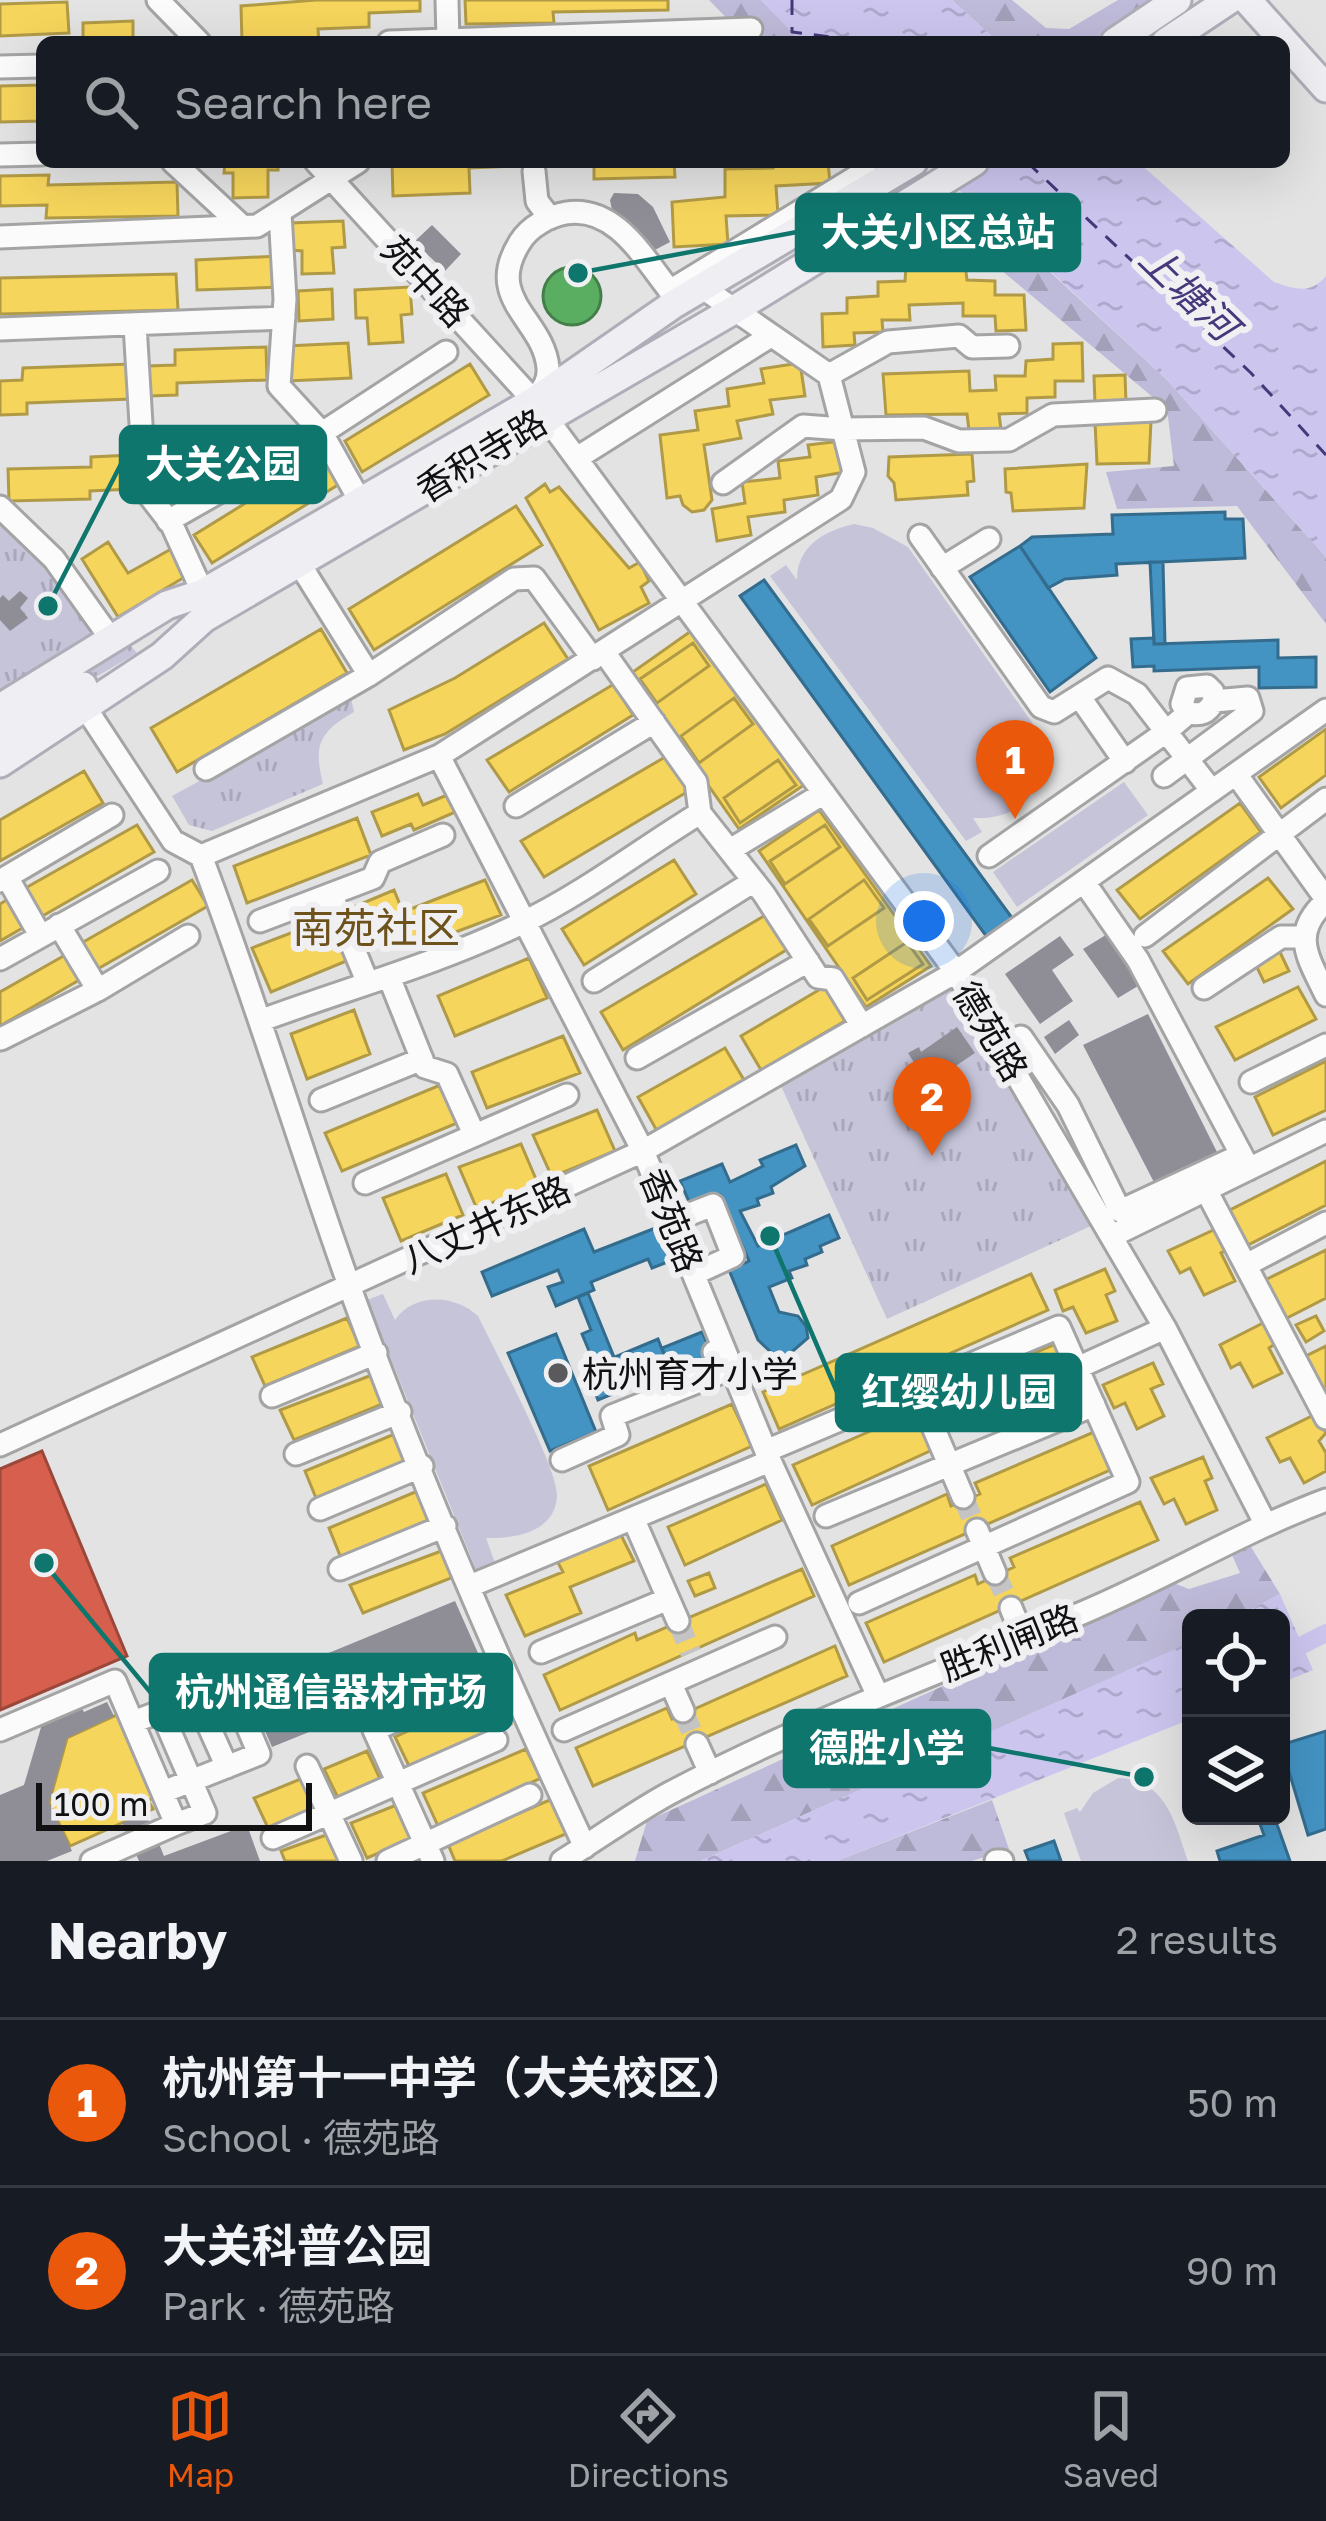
<!DOCTYPE html>
<meta charset="utf-8">
<style>
:root{--surface:#171b24;--page:#20242c;--text:#f1f3f6;--muted:#9ea1a6;--line:#363941;--accent:#ea580c}
body{margin:0;font-family:"Golos Text","Noto Sans SC",sans-serif;background:var(--page);color:var(--text)}
.controls{position:absolute;right:36px;bottom:36px;display:grid;overflow:hidden;border-radius:18px;box-shadow:0 12px 48px #0002}
.controls button{width:108px;height:108px;display:grid;place-items:center;padding:0;border:0;border-bottom:3px solid var(--line);background:var(--surface);color:var(--text);font:60px sans-serif}
.scale{position:absolute;left:36px;bottom:30px;width:276px;box-sizing:border-box;padding-left:12px;border:6px solid #111112;border-top:0;font-size:33px;line-height:42px;white-space:nowrap;color:#111112;-webkit-text-stroke:9px #f0eff2;paint-order:stroke}
.you{position:absolute;left:924px;top:921px;width:42px;height:42px;margin:-30px;border:9px solid #fff;border-radius:50%;background:#1a73e8;box-shadow:0 0 0 18px #1a73e833}
.badge{display:grid;place-items:center;width:78px;height:78px;border-radius:50%;background:var(--accent);color:#fff;font-size:39px;font-weight:700}
.pin{position:absolute;translate:-50% -99px;filter:drop-shadow(0 3px 6px #0008)}
.pin::after{content:'';position:absolute;top:63px;width:42px;height:36px;background:inherit;clip-path:polygon(0 0,100% 0,50% 100%)}
.list{margin:0;padding:0;list-style:none}
h2{display:flex;justify-content:space-between;align-items:center;height:156px;margin:0;padding:0 48px;font-size:51px}
h2 small{font-size:39px;font-weight:400;color:var(--muted)}
.list li{display:grid;grid-template-columns:78px 1fr auto;gap:36px;align-items:center;box-sizing:border-box;height:168px;padding:0 48px;border-top:3px solid var(--line)}
.list b{display:block;font-size:45px;white-space:nowrap}
.list p{margin:0;font-size:39px;white-space:nowrap;color:var(--muted)}
.list em{font-size:39px;font-style:normal;color:var(--muted)}
.icon{flex:none;width:66px;height:66px;fill:none;stroke:currentColor;stroke-width:2;stroke-linecap:round;stroke-linejoin:round}
.map{position:relative;flex:none;width:1326px;height:1861px;overflow:hidden}
.search{position:absolute;background:var(--surface);box-shadow:0 12px 48px #0002;left:36px;right:36px;top:36px;height:132px;display:flex;align-items:center;gap:30px;box-sizing:border-box;padding:0 42px;border-radius:18px;color:var(--muted);font-size:45px}
.sheet{height:492px;background:var(--surface)}
nav{display:flex;justify-content:space-around;align-items:center;box-sizing:border-box;height:168px;border-top:3px solid var(--line);background:var(--surface);font-size:33px;color:var(--muted)}
nav a{display:grid;justify-items:center;gap:6px}
nav .on{color:var(--accent)}
.map>svg:first-child{display:block}
</style>
<div class="map">
<svg width="1326" height="1861" viewBox="0 0 1326 1861">
<defs>
<pattern id="grass-tufts" width="24" height="20" patternUnits="userSpaceOnUse" patternTransform="scale(3)"><rect width="24" height="20" fill="#c6c4d9"/><path d="M3 7l-1-3M5 7V3M7 7l1-3M15 17l-1-3M17 17v-4M19 17l1-3" fill="none" stroke="#a9a7b9"/></pattern>
<pattern id="forest-firs" width="22" height="20" patternUnits="userSpaceOnUse" patternTransform="scale(3)"><rect width="22" height="20" fill="#bebad9"/><path d="M5 1l3.5 6h-7zM16 11l3.5 6h-7z" fill="#a29fb9"/></pattern>
<pattern id="water-ripples" width="26" height="14" patternUnits="userSpaceOnUse" patternTransform="scale(3)"><rect width="26" height="14" fill="#ccc6ef"/><path d="M2 4q2-2 4 0t4 0M15 11q2-2 4 0t4 0" fill="none" stroke="#aea9cc"/></pattern>
</defs>
<rect width="100%" height="100%" fill="#e3e3e4"/>
<!-- grass -->
<path fill="url(#grass-tufts)" d="M0,507L54,559L137,653L0,733Z
M351,698L354,712C320,732 313,744 323,784L212,831L189,825L172,796Z
M952,989L1093,1225L887,1319L781,1086Z"/>
<!-- forest -->
<path fill="url(#forest-firs)" d="M709,0H761L802,42H750Z
M952,0H1012L1046,28L1069,29L1118,0H1157L1089,42H998Z
M983,210L1166,379L1326,557V624L1237,506L1117,509L1106,472L1174,466L1167,409L951,228Z
M1251,1547L1280,1594L1235,1618H1191V1642L1177,1649L700,1861H635L647,1821L1171,1582L1189,1589L1240,1573L1232,1555Z
M992,1800L1009,1849L972,1861H837Z"/>
<!-- garden -->
<path fill="#c6c4d9" d="M854,524L873,528L908,547L1038,731C1047,781 1032,820 973,818L982,832L966,841L770,576L786,565L797,580C797,546 824,531 854,524Z
M1124,782L1148,815L1017,907L993,872Z
M383,1294L395,1320C414,1293 454,1294 478,1316C494,1349 557,1466 557,1495C556,1532 515,1539 486,1538L495,1563L477,1572L367,1300Z
M1118,1778C1166,1779 1175,1823 1188,1861H1081L1064,1813L1077,1808L1080,1812L1093,1793Z"/>
<!-- water -->
<path fill="url(#water-ripples)" d="M761,0H952L998,42H802Z
M926,162H1138L1274,282C1295,289 1310,295 1326,276V557L1166,379L1004,228Z
M1280,1594L1313,1670L1281,1683V1618H1235Z
M1191,1642V1719L837,1861H700Z"/>
<!-- homes -->
<path fill="#f6d55c" stroke="#b19a46" stroke-width="3" d="M316,0H420V11L369,13V27L318,29L319,42H242L241,6Z
M465,0H668V10L553,12L554,23L466,24Z
M67,2L69,33L0,36V4Z
M133,21V39L83,42V23Z
M42,85V121L0,122V86Z
M225,162H278V170H268V197L233,198V173H224Z
M392,162H674L675,177L594,179V163L469,168L470,193L393,196Z
M772,162H828L830,183L776,186L778,215L726,216L728,244L674,247L672,202L725,197V169L773,168Z
M49,175L48,185L177,182L178,216L46,218L47,205L0,206V176Z
M343,221L345,247L332,248L334,273L302,274V251L290,250V223Z
M279,256L281,287L197,290L196,260Z
M965,264L967,280L995,281V295H1024L1026,330L996,331L995,316H963V303L909,305L910,320H882L883,332L854,333L855,345L823,347L822,314L847,313V298L878,296V282L905,281L906,266Z
M176,274L178,310L0,314V278Z
M410,287L412,314L401,315L403,342L369,344L367,318H356L355,290Z
M332,289L333,319L299,321L298,291Z
M348,343L351,378L288,381L287,346Z
M1082,343L1083,381H1055V397L1027,398V413L999,414L1001,430H969L967,414L886,415L883,374L969,371L970,391L996,390L995,376H1025L1026,361L1053,359V344Z
M266,347L267,380L177,383V395L149,396L148,366L175,365V350Z
M800,363L805,396L770,400L773,414L737,421L741,438L704,445L712,500L704,510L692,512L683,505L680,496L667,498L660,435L698,430L695,411L729,406L727,389L764,383L761,369Z
M130,364L131,399L27,403V414L0,415V381L22,380L23,368Z
M470,364L489,395L362,472L345,441Z
M1125,375L1126,403L1095,404L1094,376Z
M1151,421L1149,463L1097,464L1095,422Z
M841,441L845,472L816,477L818,495L784,500L785,512L748,517L751,535L717,541L712,509L745,503L742,482L780,478L778,461L810,457L808,445Z
M972,454L974,481L967,482L968,495L896,500L894,483L888,476L889,457Z
M131,455L132,489L90,491V499L9,501L8,469L91,467V457Z
M323,455L341,483L212,563L194,535Z
M1087,464L1084,508L1013,511L1011,493L1006,492L1005,469Z
M545,484L550,492L559,487L629,568L640,562L649,581L641,587L649,603L599,630L526,498Z
M516,506L542,545L374,650L349,609Z
M108,542L128,573L173,548L188,575L118,617L82,559Z
M544,623L568,659L445,734L404,750L389,710L455,678Z
M321,629L347,673L177,772L151,728Z
M691,631L804,785L739,829L630,674Z
M693,643L709,666L657,703L640,679Z
M614,684L633,715L509,792L487,760Z
M734,698L753,724L699,763L681,736Z
M1326,729V775L1281,808L1259,777Z
M672,753L692,789L544,877L521,841Z
M778,760L796,785L740,823L724,798Z
M84,771L103,803L0,861V820Z
M452,793L460,810L414,830L411,824L382,836L372,812L418,794L423,805Z
M1240,803L1261,832L1140,919L1117,890Z
M819,810L931,966L866,1007L759,851Z
M357,818L371,855L247,903L234,866Z
M137,825L154,852L39,918L22,890Z
M825,825L840,847L785,884L770,861Z
M674,860L696,894L584,965L562,929Z
M1268,878L1293,909L1188,984L1163,951Z
M192,880L208,906L94,971L78,945Z
M485,880L501,915L416,947L409,931L361,953L344,911L394,890L403,912Z
M864,880L884,908L828,946L809,919Z
M10,898L26,926L0,941V904Z
M774,910L796,944L623,1050L601,1012Z
M330,918L349,960L271,992L252,948Z
M907,942L923,964L867,1000L853,978Z
M1278,948L1289,971L1264,982L1253,959Z
M67,954L81,979L0,1026V992Z
M529,958L547,998L455,1036L438,996Z
M829,984L850,1018L761,1070L741,1036Z
M1298,987L1316,1019L1235,1060L1216,1027Z
M354,1010L370,1054L307,1079L291,1034Z
M563,1036L580,1073L487,1108L472,1072Z
M725,1048L744,1080L657,1131L638,1097Z
M1326,1061V1110L1273,1135L1255,1097Z
M445,1083L462,1121L342,1171L325,1133Z
M597,1110L615,1151L552,1177L533,1135Z
M521,1144L538,1184L477,1209L459,1167Z
M1326,1161V1205L1248,1245L1230,1210Z
M446,1174L463,1215L401,1241L383,1198Z
M1218,1228L1229,1249L1221,1253L1235,1281L1204,1295L1190,1268L1180,1273L1168,1251Z
M1326,1250V1298L1285,1319L1265,1280Z
M1105,1269L1115,1291L1106,1295L1117,1321L1086,1333L1073,1307L1063,1311L1055,1290Z
M1031,1274L1048,1310L779,1429L763,1392Z
M1316,1316L1324,1331L1306,1342L1296,1325Z
M347,1318L360,1346L265,1386L252,1357Z
M1267,1321L1278,1342L1269,1348L1282,1373L1253,1387L1240,1363L1231,1368L1220,1345Z
M1060,1342L1076,1379L1011,1406L995,1370Z
M1326,1346V1390L1322,1391L1306,1356Z
M1153,1363L1163,1384L1151,1389L1164,1416L1137,1429L1125,1403L1114,1408L1103,1385Z
M372,1375L385,1403L294,1440L280,1410Z
M732,1404L752,1446L608,1510L589,1466Z
M914,1412L932,1450L812,1505L793,1465Z
M1316,1414L1326,1433L1319,1441L1326,1453V1471L1304,1483L1290,1458L1280,1462L1267,1438Z
M1101,1429L1117,1467L849,1585L832,1546L947,1494L951,1506L980,1494L975,1483Z
M397,1433L408,1460L316,1498L305,1471Z
M1203,1457L1212,1478L1205,1481L1217,1510L1186,1524L1174,1499L1164,1504L1151,1478Z
M766,1484L782,1520L685,1565L668,1527Z
M420,1490L433,1518L341,1558L329,1528Z
M1140,1502L1158,1540L884,1662L866,1623L975,1575L978,1584L1014,1567L1010,1558Z
M620,1533L634,1561L570,1587L581,1613L525,1636L506,1595L563,1572L556,1559Z
M444,1550L456,1576L363,1613L350,1585Z
M802,1569L814,1596L560,1710L544,1675L635,1633L637,1640Z
M709,1573L715,1588L695,1596L688,1581Z
M835,1646L847,1676L593,1786L576,1748L667,1708L672,1719Z
M496,1691L511,1724L410,1768L395,1737Z
M121,1713L156,1798L148,1800L153,1809L70,1846L49,1803L67,1738Z
M526,1749L541,1778L438,1826L423,1793Z
M367,1751L381,1781L339,1800L324,1769Z
M303,1778L317,1810L269,1830L254,1798Z
M552,1799L568,1833L502,1861H455L448,1844Z
M399,1804L415,1838L367,1858L351,1823Z
M329,1834L340,1861H285L281,1851Z"/>
<!-- shops -->
<path fill="#d6604d" stroke="#9b483b" stroke-width="3" d="M42,1451L127,1656L0,1710V1469Z"/>
<!-- schools -->
<path fill="#4393c3" stroke="#346c8e" stroke-width="3" d="M1225,512V519H1243L1245,558L1116,564L1117,575L1065,579L1048,588L1020,546L1032,537L1113,534L1112,515Z
M1020,546L1096,658L1050,692L970,577Z
M1150,562H1163L1165,644H1154Z
M764,580L1015,922L989,940L740,596Z
M1154,638V644L1278,640V658L1316,657V687L1259,688V667L1154,671V666L1133,667L1131,639Z
M796,1145L805,1166L771,1187L773,1193L757,1199L759,1205L740,1211L758,1246L829,1215L839,1238L820,1246L822,1252L805,1259L807,1265L789,1271L792,1278L769,1287L779,1312L798,1316L806,1326L808,1338L787,1356H775L758,1340L729,1270L749,1261L720,1195L691,1206L680,1181L722,1164L730,1182L763,1166L760,1160Z
M658,1227L673,1260L652,1268L648,1259L591,1282L594,1290L556,1306L548,1287L563,1282L558,1270L492,1296L482,1272L584,1229L594,1252Z
M588,1293L614,1357L595,1365L582,1334L591,1330L578,1297Z
M702,1332L717,1365L676,1383L662,1348Z
M556,1334L596,1432L550,1451L508,1353Z
M658,1339L670,1370L598,1400L586,1369Z
M1326,1731V1829L1308,1835L1281,1745Z
M1257,1816H1274L1290,1861H1220L1217,1851L1264,1835Z
M1054,1841L1061,1861H1029L1025,1851Z"/>
<!-- public -->
<path fill="#5aae61" stroke="#447f49" stroke-width="3" d="M543 296a29 29 0 1 1 58 0a29 29 0 1 1-58 0Z"/>
<g fill="none" stroke-linecap="round" stroke-linejoin="round">
<!-- canal -->
<path stroke="#ccc6ef" stroke-width="18" d="M1281,1656L1326,1633"/>
<!-- ferry -->
<path stroke="#47387b" stroke-width="3" stroke-dasharray="15 12" stroke-linecap="butt" d="M792,0V32L869,42
M1027,162L1251,373L1326,455"/>
</g>
<!-- building -->
<path fill="#8f8e97" d="M614,193L638,194L653,207L670,242L651,252L612,210L610,200Z
M432,225L461,254L445,271L414,242Z
M20,591L28,598L20,608L28,618L10,631L0,620V598L3,595L9,601Z
M1109,933L1143,983L1118,998L1083,949Z
M1060,936L1074,955L1052,970L1073,1001L1040,1024L1005,974Z
M1148,1014L1220,1158L1158,1190L1083,1045Z
M1069,1020L1079,1035L1055,1054L1044,1037Z
M957,1027L975,1053L945,1073L943,1082L924,1084L918,1078L922,1075L908,1053L919,1047L921,1052Z
M455,1601L482,1662L272,1747L246,1687Z
M107,1702L114,1716L67,1738L49,1803L72,1851L47,1861H0V1795L24,1785L42,1724L81,1707L84,1712Z
M146,1812L164,1856L247,1825L260,1861H139L122,1823Z"/>
<g fill="none" stroke-linecap="round" stroke-linejoin="round">
<!-- minor-tunnel -->
<path stroke="#c4c4c4" stroke-width="21" stroke-dasharray="21 10" stroke-linecap="butt" d="M963,1497L977,1530
M995,1573L1011,1608
M678,1621L691,1653
M683,1711L697,1744"/>
<defs>
<path id="minor" d="M158,0L199,42
M447,0L448,42
M389,42L751,29
M0,67L42,66
M0,155L42,154
M173,162L242,226
M316,162L534,401L956,972L1165,1328L1265,1523
M534,171L537,201L550,218
M280,213L285,299L279,386L322,433L360,501
M0,237L257,226L358,162
M673,289L861,174L867,162
M135,325L145,490L172,525L203,593
M0,329L284,318
M829,375L888,342L959,336L972,347L1008,346
M534,401C542,390 549,382 548,368C544,319 483,300 520,242C529,227 549,216 566,213C615,205 643,257 670,291L674,304
M577,458L769,337
M723,483L803,426L843,429L924,428L959,441L1009,440L1053,415L1155,410
M0,507L54,559L111,639
M168,521L322,433L446,352
M920,536L1041,707L1054,712L1108,678L1137,694L1212,791
M299,563L369,675
M942,568L989,539
M604,652L696,782L700,813L764,894L818,977L833,979L862,1026
M1079,696L1125,762
M85,707L173,841L201,856C255,997 298,1142 349,1285C418,1476 499,1663 585,1847
M1188,713L1182,704L1187,688L1207,686L1213,692L1214,701
M439,756L643,1151L770,1461L878,1696
M206,769L369,675L514,579L534,578L593,659
M1236,774L1326,899
M516,806L654,722
M730,850L824,793
M201,856L439,756L841,499L854,472L829,375L703,288
M989,856L1166,732L1188,713C1201,715 1207,714 1214,701L1248,698L1252,711L1164,776
M7,877L40,935
M0,881L112,815
M1084,882L1138,960L1249,1169
M331,894L367,981
M1326,901C1290,934 1308,957 1326,995
M260,921L373,878L380,862L443,835
M59,925L98,990L188,936
M1145,936L1326,799
M0,959L158,871
M389,977L425,1067L447,1074L474,1134
M594,981L754,881
M1204,988L1281,937H1304
M262,1020C349,988 437,964 520,924C583,894 641,849 700,813
M1021,1037L1068,1105L1120,1211L1241,1155
M1,1039L98,990
M637,1058L808,961
M1251,1082L1326,1045
M321,1100L422,1059
M365,1183L567,1095
M1206,1190L1326,1418
M672,1221L713,1205L733,1256L694,1274
M1112,1236L1326,1131
M1246,1265L1326,1223
M1077,1368L1165,1328
M916,1387L963,1497
M272,1396L376,1353
M0,1445L643,1151L956,972L1326,710
M766,1451L1059,1327L1128,1482L859,1603
M296,1454L400,1412
M562,1460L618,1435L612,1416L722,1372L714,1352
M320,1509L422,1466
M826,1516L1094,1405
M633,1518L678,1621
M977,1530L995,1573
M340,1569L445,1526
M470,1586L770,1461
M1011,1608L1023,1637
M541,1652L668,1599
M671,1684L683,1711
M196,1698L227,1767
M161,1711L205,1813L176,1824
M133,1722L230,1685L259,1754L163,1792
M0,1730L115,1681L176,1824L92,1861
M564,1730L775,1637
M697,1744L710,1773
M307,1766L351,1861
M273,1838L496,1740
M388,1861L530,1795
M433,1861L374,1730L504,1673
M562,1861C598,1839 633,1813 670,1793C798,1725 936,1674 1070,1618C1157,1583 1238,1533 1326,1500
M996,1861H1002"/>
<path id="major" d="M1247,0L1326,88
M1115,42L1177,0
M1166,42L1229,0
M0,708L167,605L203,593L534,401L674,304L913,162
M0,738L83,686
M0,763L162,656L204,618L732,311L974,162"/>
</defs>
<!-- minor casing -->
<use href="#minor" stroke="#a4a4a5" stroke-width="27"/>
<!-- major casing -->
<use href="#major" stroke="#afadb8" stroke-width="33"/>
<!-- minor -->
<use href="#minor" stroke="#fbfbfb" stroke-width="21"/>
<!-- major -->
<use href="#major" stroke="#efeef3" stroke-width="27"/>
</g>
<!-- markers -->
<circle fill="#5a5a5c" stroke="#f0eff2" stroke-width="4.5" cx="558" cy="1373" r="12"/>
<g text-anchor="middle" dominant-baseline="central" stroke-width="12" stroke-linejoin="round" paint-order="stroke">
<!-- street labels -->
<g font-size="36" fill="#111112" stroke="#f0eff2">
<text transform="translate(426 281) rotate(47)">苑中路</text>
<text transform="translate(481 455) rotate(-31)">香积寺路</text>
<text transform="translate(991 1031) rotate(59)">德苑路</text>
<text transform="translate(672 1220) rotate(68)">香苑路</text>
<text transform="translate(486 1224) rotate(-25)">八丈井东路</text>
<text transform="translate(1009 1642) rotate(-22)">胜利闸路</text>
</g>
<!-- poi labels -->
<g font-size="36" fill="#111112" stroke="#f0eff2" text-anchor="start">
<text x="582" y="1373">杭州育才小学</text>
</g>
<!-- water labels -->
<g font-size="39" font-style="italic" fill="#47387b" stroke="#f0eff2">
<text transform="translate(1189 292) rotate(44)">上塘河</text>
</g>
<!-- quarter labels -->
<g font-size="42" fill="#6e521b" stroke="#f0eff2">
<text x="376" y="927">南苑社区</text>
</g>
</g>
<!-- callouts -->
<path fill="none" stroke="#0f766e" stroke-width="4.5" d="M578 273L797 232M48 606L121 464M770 1236L837 1392M44 1563L151 1693M1144 1777L989 1748"/>
<g fill="#0f766e" stroke="#f0eff2" stroke-width="4.5">
<circle cx="578" cy="273" r="12"/>
<circle cx="48" cy="606" r="12"/>
<circle cx="770" cy="1236" r="12"/>
<circle cx="44" cy="1563" r="12"/>
<circle cx="1144" cy="1777" r="12"/>
</g>
<g fill="#0f766e" stroke="#0f766e" stroke-width="4.5">
<rect x="797" y="195" width="282" height="75" rx="12"/>
<rect x="121" y="427" width="204" height="75" rx="12"/>
<rect x="837" y="1355" width="243" height="75" rx="12"/>
<rect x="151" y="1655" width="360" height="75" rx="12"/>
<rect x="785" y="1711" width="204" height="75" rx="12"/>
</g>
<g font-size="39" text-anchor="middle" font-weight="bold" fill="#fff">
<text x="938" y="246">大关小区总站</text>
<text x="223" y="478">大关公园</text>
<text x="959" y="1406">红缨幼儿园</text>
<text x="331" y="1706">杭州通信器材市场</text>
<text x="887" y="1762">德胜小学</text>
</g>
</svg>
<div class="controls">
<button><svg class="icon" aria-label="locate" viewBox="0 0 24 24"><circle cx="12" cy="12" r="6"/><path d="M12 2v4M12 18v4M2 12h4M18 12h4"/></svg></button>
<button><svg class="icon" aria-label="layers" viewBox="0 0 24 24"><path d="M12 4l9 5-9 5-9-5zM3 14l9 5 9-5"/></svg></button>
</div>
<div class="scale">100 m</div>
<div class="you"></div>
<div class="pin badge" style="left:1015px;top:819px">1</div>
<div class="pin badge" style="left:932px;top:1156px">2</div>
<div class="search"><svg class="icon" aria-label="search" viewBox="0 0 24 24"><circle cx="10" cy="10" r="6"/><path d="M15 15l6 6"/></svg>Search here</div>
</div>
<section class="sheet">
<h2>Nearby<small>2 results</small></h2>
<ul class="list">
<li><span class="badge">1</span><div><b>杭州第十一中学（大关校区）</b><p>School · 德苑路</p></div><em>50 m</em></li>
<li><span class="badge">2</span><div><b>大关科普公园</b><p>Park · 德苑路</p></div><em>90 m</em></li>
</ul>
</section>
<nav>
<a class="on"><svg class="icon" aria-label="map" viewBox="0 0 24 24"><path d="M3 6l6-2 6 2 6-2v14l-6 2-6-2-6 2zM9 4v14M15 6v14"/></svg>Map</a>
<a><svg class="icon" aria-label="directions" viewBox="0 0 24 24"><path d="M12 3l9 9-9 9-9-9zM9 14v-3h6M13 9l2 2-2 2"/></svg>Directions</a>
<a><svg class="icon" aria-label="saved" viewBox="0 0 24 24"><path d="M7 4h10v16l-5-4-5 4z"/></svg>Saved</a>
</nav>
